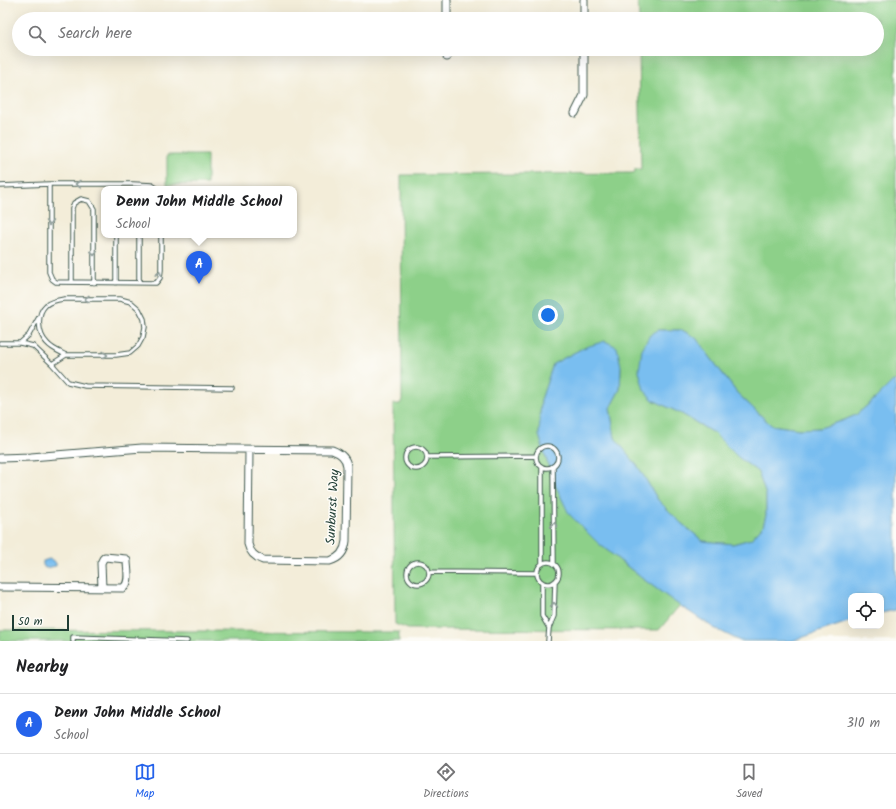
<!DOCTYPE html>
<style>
:root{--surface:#fff;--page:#f6f6f6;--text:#202124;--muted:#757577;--line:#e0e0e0;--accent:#2563eb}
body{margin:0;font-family:Kalam,sans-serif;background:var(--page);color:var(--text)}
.controls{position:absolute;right:12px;bottom:12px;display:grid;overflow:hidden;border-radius:8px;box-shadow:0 4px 16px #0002}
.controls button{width:36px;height:36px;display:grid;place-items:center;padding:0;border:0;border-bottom:1px solid var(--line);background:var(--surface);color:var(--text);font:20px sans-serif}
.scale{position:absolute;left:12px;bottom:10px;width:57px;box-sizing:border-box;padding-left:4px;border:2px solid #1f3d34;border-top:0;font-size:11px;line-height:14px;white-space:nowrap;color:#1f3d34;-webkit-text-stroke:3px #fdfcf7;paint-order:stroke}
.you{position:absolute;left:548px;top:315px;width:14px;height:14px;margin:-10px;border:3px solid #fff;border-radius:50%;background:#1a73e8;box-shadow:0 0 0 6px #1a73e833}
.badge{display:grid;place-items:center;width:26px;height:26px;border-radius:50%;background:var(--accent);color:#fff;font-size:13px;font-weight:700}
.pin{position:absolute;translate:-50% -33px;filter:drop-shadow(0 1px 2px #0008)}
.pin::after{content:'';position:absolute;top:21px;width:14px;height:12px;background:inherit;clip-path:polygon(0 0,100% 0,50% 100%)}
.popup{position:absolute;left:101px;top:186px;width:196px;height:52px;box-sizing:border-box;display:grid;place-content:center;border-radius:8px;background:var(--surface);filter:drop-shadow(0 1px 3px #0005);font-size:13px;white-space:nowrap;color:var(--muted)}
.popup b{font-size:15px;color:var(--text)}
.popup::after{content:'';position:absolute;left:50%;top:100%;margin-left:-8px;border:8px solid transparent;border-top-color:var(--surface)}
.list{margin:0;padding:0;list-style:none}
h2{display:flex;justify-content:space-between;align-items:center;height:52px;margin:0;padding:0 16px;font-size:17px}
h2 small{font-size:13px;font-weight:400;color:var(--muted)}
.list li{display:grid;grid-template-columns:26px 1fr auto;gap:12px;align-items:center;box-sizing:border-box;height:60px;padding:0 16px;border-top:1px solid var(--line)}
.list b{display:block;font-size:15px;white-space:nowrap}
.list p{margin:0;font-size:13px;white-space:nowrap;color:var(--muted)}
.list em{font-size:13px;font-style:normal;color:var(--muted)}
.icon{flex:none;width:22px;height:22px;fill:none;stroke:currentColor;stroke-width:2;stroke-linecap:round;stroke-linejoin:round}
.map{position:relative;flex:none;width:896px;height:641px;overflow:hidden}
.search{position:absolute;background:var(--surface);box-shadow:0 4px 16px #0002;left:12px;right:12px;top:12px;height:44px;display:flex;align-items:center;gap:10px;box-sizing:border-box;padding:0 14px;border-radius:22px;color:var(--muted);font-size:15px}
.sheet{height:112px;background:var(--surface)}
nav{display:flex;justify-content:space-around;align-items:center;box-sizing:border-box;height:56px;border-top:1px solid var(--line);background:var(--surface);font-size:11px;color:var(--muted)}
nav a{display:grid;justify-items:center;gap:2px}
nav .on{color:var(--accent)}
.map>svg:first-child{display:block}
</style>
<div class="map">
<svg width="896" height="641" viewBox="0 0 896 641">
<rect width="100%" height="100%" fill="#fdfcf7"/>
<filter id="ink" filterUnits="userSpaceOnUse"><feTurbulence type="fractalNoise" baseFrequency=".025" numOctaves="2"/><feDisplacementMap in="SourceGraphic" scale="8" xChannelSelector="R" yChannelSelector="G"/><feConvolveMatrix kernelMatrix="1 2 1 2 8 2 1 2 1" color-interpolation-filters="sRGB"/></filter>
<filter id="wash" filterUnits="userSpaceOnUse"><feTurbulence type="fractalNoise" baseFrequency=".012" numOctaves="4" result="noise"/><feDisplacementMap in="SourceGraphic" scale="16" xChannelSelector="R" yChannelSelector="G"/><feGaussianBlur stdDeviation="0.9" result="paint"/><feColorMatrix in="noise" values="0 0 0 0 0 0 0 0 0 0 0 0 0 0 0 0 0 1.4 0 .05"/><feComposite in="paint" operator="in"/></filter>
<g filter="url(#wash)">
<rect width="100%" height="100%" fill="#f3edd9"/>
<!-- green -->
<path fill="#8dd089" stroke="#56865e" d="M638,0H896V381L893,382L875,399L856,415L842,421L820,428L799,429L771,425L737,393L696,338L682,330H658L653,400L682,414L715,434L738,457L758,472L766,495V515L763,526L751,539L733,544L703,541L681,523L658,500L639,468L615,438L610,408L620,389L621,367L583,348L553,364L541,400L539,435L552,478L570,514L598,543L643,579L680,605L659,630L408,629L395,624L393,404H400L402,400L401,175L632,173L635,172V169H641L639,49H877V19H639Z
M167,155H207V184L167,185Z
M0,630L399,632V641H0Z"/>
<!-- water -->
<path fill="#79bef0" stroke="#4c7e92" d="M658,330H682L696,338L737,393L771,425L799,429L820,428L842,421L856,415L875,399L893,381H896V610L881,613V596H851V621L792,641H740L714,628L676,603L643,579L598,543L569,514L552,478L539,435L541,400L553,364L583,348L605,341L617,347L621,366L620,389L610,408L615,438L639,468L658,500L681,523L703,541L733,544L751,539L763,526L766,515V495L758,472L738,457L715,434L682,414L653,400L644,390L639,371L642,349L650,335Z
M49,559L52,560L56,563V566L45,568L43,565V561Z"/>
</g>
<g filter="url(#ink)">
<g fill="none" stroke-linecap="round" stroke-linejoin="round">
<defs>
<path id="lane" d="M49,184V272L52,279L56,282L156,283L160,278L161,270V235
M0,186L49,184H133L152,185L158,189
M116,235V283
M139,235V283
M72,282V208L74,203L81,199L89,201L94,209V283
M0,343H20L33,346L52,364L68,382L85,386L232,388
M20,343L29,335L39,317
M52,364L66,355H116L130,353L138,346L143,337L145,327L144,319L139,309L131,302L120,299H64C58,300 51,301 46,305C36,314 38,334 47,343C52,349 60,352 66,355
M536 457a11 11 0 1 1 22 0a11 11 0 1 1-22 0Z
M405 458a11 11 0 1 1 22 0a11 11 0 1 1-22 0Z
M427,457L536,456
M553,466L554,564
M542,467V564
M537 573a11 11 0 1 1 22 0a11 11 0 1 1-22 0Z
M407 573a11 11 0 1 1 22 0a11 11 0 1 1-22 0Z
M429,572L537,573
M542,582V616L549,628
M73,641V637L187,641
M548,641L549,628L554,616L555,581"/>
<path id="street" d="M447,0V19
M584,19V0
M447,49V57
M575,113L584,95V49
M0,458L31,457L142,448L332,450C340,453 346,457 347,466L346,541C345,551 340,558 330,561L263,560C255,557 250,553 248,544L249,450
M0,587L123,588C131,583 127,569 127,561L126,559L105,557L103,559L101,563L102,588"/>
</defs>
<!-- lane casing -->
<use href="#lane" stroke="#3f574d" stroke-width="5.5"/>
<!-- street casing -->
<use href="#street" stroke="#3f574d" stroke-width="9"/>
<!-- lane -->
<use href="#lane" stroke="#fff" stroke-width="3.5"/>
<!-- street -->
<use href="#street" stroke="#fff" stroke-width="7"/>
</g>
<!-- one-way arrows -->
<defs><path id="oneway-chevron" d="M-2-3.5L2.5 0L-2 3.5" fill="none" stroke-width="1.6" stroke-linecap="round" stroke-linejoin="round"/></defs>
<g stroke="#8f9e9a">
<use href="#oneway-chevron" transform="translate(78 184) rotate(180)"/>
<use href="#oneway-chevron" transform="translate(49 223) rotate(90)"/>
<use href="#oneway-chevron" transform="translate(94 253) rotate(90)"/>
<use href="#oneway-chevron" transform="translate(159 274) rotate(-76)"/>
<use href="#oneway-chevron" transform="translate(87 299) rotate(179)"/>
<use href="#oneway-chevron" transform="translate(105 355) rotate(1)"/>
<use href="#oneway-chevron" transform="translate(554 525) rotate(-90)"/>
<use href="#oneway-chevron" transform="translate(554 605) rotate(-89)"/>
</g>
</g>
<g text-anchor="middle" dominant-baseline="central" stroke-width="3" stroke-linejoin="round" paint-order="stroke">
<!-- street labels -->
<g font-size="13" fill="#1f3d34" stroke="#fdfcf7">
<text transform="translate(333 507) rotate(-87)">Sunburst Way</text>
</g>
</g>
</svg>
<div class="controls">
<button><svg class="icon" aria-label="locate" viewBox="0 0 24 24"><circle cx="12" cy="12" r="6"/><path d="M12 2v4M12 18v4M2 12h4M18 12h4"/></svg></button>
</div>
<div class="scale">50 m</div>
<div class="you"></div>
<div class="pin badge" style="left:199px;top:284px">A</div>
<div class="popup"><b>Denn John Middle School</b>School</div>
<div class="search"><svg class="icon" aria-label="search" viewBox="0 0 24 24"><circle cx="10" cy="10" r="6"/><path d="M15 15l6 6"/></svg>Search here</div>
</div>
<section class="sheet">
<h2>Nearby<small></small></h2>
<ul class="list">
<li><span class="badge">A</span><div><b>Denn John Middle School</b><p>School</p></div><em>310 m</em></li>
</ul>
</section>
<nav>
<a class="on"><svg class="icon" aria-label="map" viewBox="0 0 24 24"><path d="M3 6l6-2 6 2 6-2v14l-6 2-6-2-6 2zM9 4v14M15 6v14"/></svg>Map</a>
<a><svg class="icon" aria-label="directions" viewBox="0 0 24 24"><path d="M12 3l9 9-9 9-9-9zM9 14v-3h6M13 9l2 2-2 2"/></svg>Directions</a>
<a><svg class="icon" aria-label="saved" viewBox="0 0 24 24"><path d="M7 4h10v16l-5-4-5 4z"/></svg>Saved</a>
</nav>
